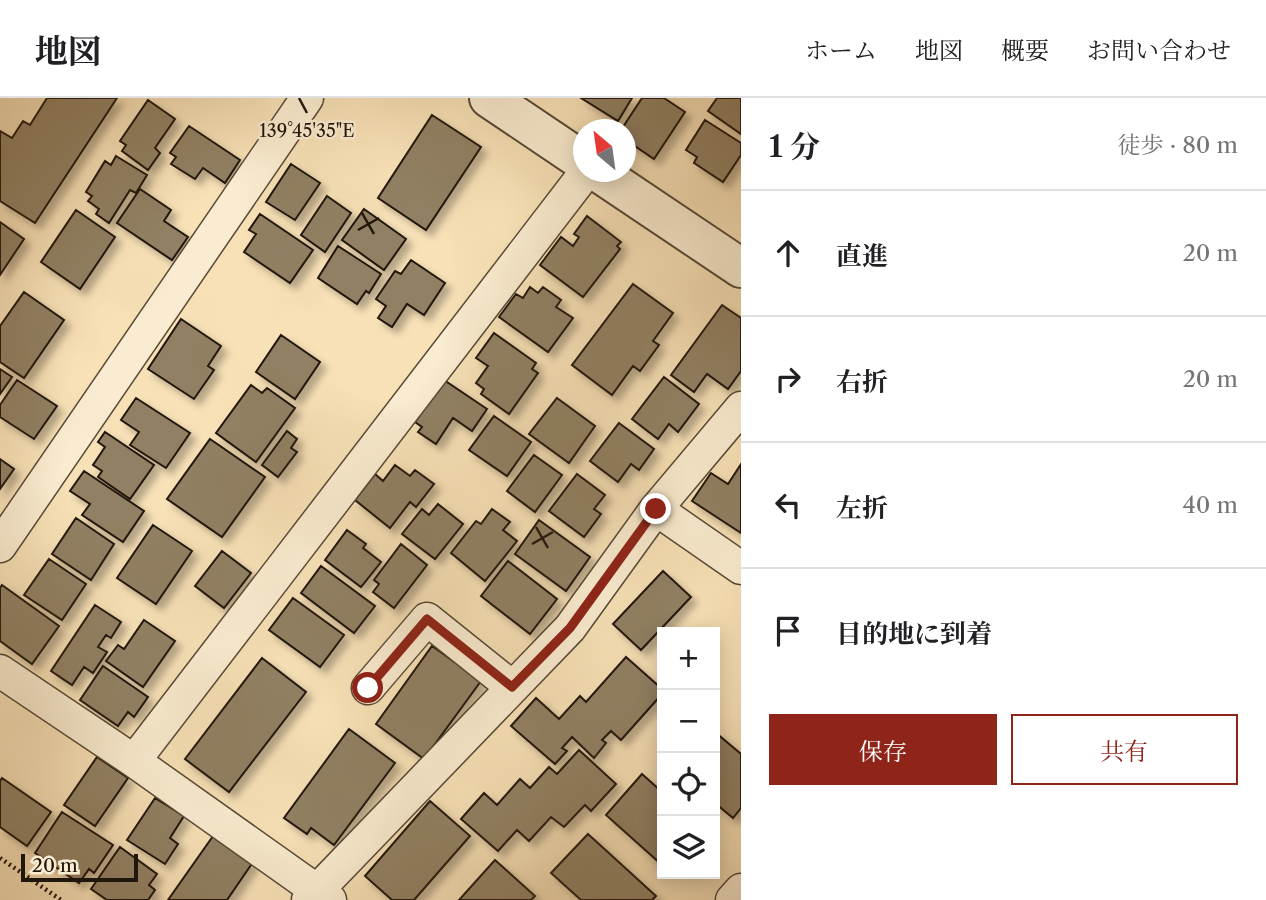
<!DOCTYPE html>
<html lang="ja">
<meta charset="utf-8">
<style>
:root{--surface:#fff;--page:#f6f6f6;--text:#202124;--muted:#757577;--line:#e0e0e0;--accent:#8f2418}
body{margin:0;font-family:"Libre Caslon Text","Noto Serif JP",serif;background:var(--page);color:var(--text)}
.controls{position:absolute;right:21px;bottom:21px;display:grid;overflow:hidden;border-radius:0px;box-shadow:0 4px 18px #0003}
.controls button{width:63px;height:63px;display:grid;place-items:center;padding:0;border:0;border-bottom:2px solid var(--line);background:var(--surface);color:var(--text);font:35px sans-serif}
.compass{position:absolute;left:573px;top:21px;width:63px;height:63px;border-radius:50%;background:var(--surface);box-shadow:0 4px 18px #0003;rotate:331deg}
.scale{position:absolute;left:21px;bottom:18px;width:117px;box-sizing:border-box;padding-left:7px;border:4px solid #21160a;border-top:0;font-size:19px;line-height:24px;white-space:nowrap;color:#21160a;-webkit-text-stroke:5px #faecd0;paint-order:stroke}
.stop{position:absolute;width:21px;height:21px;margin:-16px;border:5px solid #8f2418;border-radius:50%;background:#fff}
.stop.end{background:#8f2418;border-color:#fff;box-shadow:0 2px 7px #0008}
.list{margin:0;padding:0;list-style:none}
h2{display:flex;justify-content:space-between;align-items:center;height:91px;margin:0;padding:0 28px;font-size:30px}
h2 small{font-size:23px;font-weight:400;color:var(--muted)}
.list li{display:grid;grid-template-columns:46px 1fr auto;gap:21px;align-items:center;box-sizing:border-box;height:126px;padding:0 28px;border-top:2px solid var(--line)}
.list b{display:block;font-size:26px;white-space:nowrap}
.list em{font-size:23px;font-style:normal;color:var(--muted)}
.actions{display:flex;gap:14px;padding:21px 28px}
.actions a{flex:1;padding:16px 0;border:2px solid var(--accent);border-radius:0px;text-align:center;font-size:24px;color:var(--accent)}
.actions .main{background:var(--accent);color:#fff}
.icon{flex:none;width:38px;height:38px;fill:none;stroke:currentColor;stroke-width:2;stroke-linecap:round;stroke-linejoin:round}
.map{position:relative;flex:none;width:741px;height:802px;overflow:hidden}
header{display:flex;align-items:center;gap:42px;box-sizing:border-box;height:98px;padding:0 35px;background:var(--surface);border-bottom:2px solid var(--line)}
header strong{font-size:33px}
nav{display:flex;gap:38px;margin-inline-start:auto;font-size:24px}
main{display:flex}
aside{flex:1;background:var(--surface)}
.map>svg:first-child{display:block}
</style>
<header>
<strong>地図</strong>
<nav><a>ホーム</a><a>地図</a><a>概要</a><a>お問い合わせ</a></nav>
</header>
<main>
<div class="map">
<svg width="741" height="802" viewBox="0 0 741 802">
<defs>
<filter id="shadow"><feDropShadow dx="6" dy="6" stdDeviation="3.5" flood-color="#0004"/></filter>
</defs>
<rect width="100%" height="100%" fill="#f8e1b7"/>
<filter id="stains"><feTurbulence type="fractalNoise" baseFrequency=".00286" numOctaves="4"/><feColorMatrix values="0 0 0 0 .2 0 0 0 0 .09 0 0 0 0 .02 0 0 0 .5 -.17"/></filter>
<radialGradient id="worn" r=".72"><stop offset=".6" stop-color="#630" stop-opacity="0"/><stop offset="1" stop-color="#630" stop-opacity=".3"/></radialGradient>
<!-- building -->
<path fill="#918064" stroke="#21160a" stroke-width="2" filter="url(#shadow)" d="M47,0H117L35,125L0,103V33L12,40L23,23L30,27Z
M581,0H632L618,23Z
M642,0H664L685,14L654,61L626,42V32H621Z
M717,0H741V36L708,13Z
M148,2L175,21L155,50L160,55L148,72L122,53L126,47L120,43Z
M432,17L481,49L426,132L378,100Z
M705,22L741,45V57L723,84L694,65L697,59L686,52Z
M189,28L240,62L225,85L203,70L195,81L171,66L176,59L170,55Z
M116,58L147,77L136,95L130,92L109,125L96,116L99,111L88,103L92,98L86,94L105,63L111,67Z
M291,66L320,85L295,122L266,104Z
M140,91L171,112L164,123L188,139L172,162L117,125Z
M327,98L351,115L325,154L301,137Z
M364,111L406,141L384,172L342,142Z
M76,112L115,139L80,191L41,164Z
M260,116L313,152L290,185L244,154L256,136L249,132Z
M587,118L621,144L617,148L620,151L583,199L540,167L561,139L573,148L579,139L574,136Z
M0,124L24,141L0,177Z
M338,148L381,176L369,195L366,193L357,206L318,180Z
M411,162L445,185L424,217L407,206L392,229L378,220L386,208L376,201L395,173L401,176Z
M633,186L673,215L653,243L659,247L640,273L633,268L612,297L572,267Z
M530,189L538,195L543,189L561,202L556,209L573,220L548,254L499,219L516,196L523,200Z
M24,194L64,222L24,280L0,264V228Z
M722,207L741,220V273L728,291L707,276L694,294L671,277Z
M181,221L221,248L208,268L214,272L194,301L148,271Z
M494,235L536,265L532,271L538,275L509,316L481,296L484,291L476,285L488,268L476,260Z
M281,237L320,264L295,301L256,274Z
M0,271L12,279L0,296Z
M664,279L699,306L678,334L669,326L658,341L632,321Z
M17,282L57,308L34,341L0,319V307Z
M444,282L487,311L472,333L453,320L436,346L418,334L422,329L415,324Z
M251,287L262,295L267,290L295,310L256,364L216,335Z
M136,300L190,335L166,370L130,347L139,334L121,322Z
M557,300L595,328L569,365L529,336Z
M494,318L531,344L507,378L469,352Z
M619,325L654,351L639,372L631,366L618,384L590,363Z
M287,333L297,341L291,350L297,354L278,379L262,367Z
M105,334L154,367L130,401L98,379L102,373L93,367L105,349L98,344Z
M210,341L265,379L222,439L167,401Z
M534,357L562,377L535,414L507,393Z
M0,361L14,371L0,391Z
M741,366V435L692,403L711,375L728,386Z
M395,367L410,378L415,372L434,386L416,409L410,404L390,430L355,402L375,376L383,383Z
M84,373L144,413L123,444L82,417L90,406L70,393Z
M577,376L605,397L594,411L601,416L584,439L549,413Z
M438,406L463,426L435,461L402,436L422,411L429,417Z
M492,411L510,424L503,432L517,443L485,483L451,455L476,423L481,426Z
M76,420L114,446L91,482L52,456Z
M539,422L590,459L566,493L515,456Z
M153,427L192,453L156,506L117,480Z
M347,432L366,446L363,450L381,464L361,489L325,462Z
M401,446L427,467L394,510L373,494L379,486L374,482Z
M222,453L251,475L224,510L195,488Z
M49,461L86,486L62,522L24,497Z
M508,463L557,501L530,536L481,498Z
M321,468L375,508L354,535L301,495Z
M663,473L691,499L641,552L613,526Z
M2,487L59,528L32,566L0,543V490Z
M293,500L344,537L320,569L269,532Z
M95,507L121,524L111,540L106,537L98,549L107,554L93,575L84,569L72,587L51,573Z
M144,522L175,543L143,589L106,563L118,547L124,551Z
M432,548L481,583L424,661L376,626Z
M626,559L662,591V596L621,642L611,633L602,642L606,645L594,660L572,639L562,650L567,653L555,666L511,628L536,600L559,621L580,598L586,604Z
M262,560L306,594L229,694L185,661Z
M103,568L148,599L134,619L128,614L118,628L80,602Z
M349,631L395,665L334,747L311,730L307,736L284,720Z
M715,634L741,656V710L733,720L715,705Z
M579,652L616,686L591,713L585,707L564,729L551,719L529,743L517,732L498,753L461,721L484,695L497,707L520,681L530,690L549,669L557,676Z
M97,659L128,680L95,728L64,707Z
M642,676L662,694V767L606,717Z
M2,680L51,714L27,748L0,729V683Z
M155,700L184,718L170,740L178,746L165,766L127,742Z
M430,703L470,738L414,802H392L365,778Z
M62,714L113,747L94,775L89,771L79,785L35,755Z
M588,736L656,798L652,802H581L551,775Z
M213,738L253,764L227,802H168Z
M120,749L157,776L149,787L155,792L148,802H107L91,791Z
M495,762L535,798L531,802H459Z"/>
<g fill="none" stroke-linecap="round" stroke-linejoin="round">
<defs>
<path id="minor" d="M656,411L741,470
M0,448L307,0
M0,573L134,663L330,802
M368,590L427,521L512,589
M134,663L586,74
M308,802L570,530L656,411L741,310
M732,802L741,792"/>
<path id="tertiary" d="M489,0L584,64
M598,74L741,170"/>
</defs>
<!-- minor casing -->
<use href="#minor" stroke="#574935" stroke-width="35"/>
<!-- tertiary casing -->
<use href="#tertiary" stroke="#574935" stroke-width="42"/>
<!-- path -->
<path stroke="#21160a" stroke-width="4.5" stroke-dasharray="2 3.5" stroke-linecap="butt" d="M0,760L61,802"/>
<!-- minor -->
<use href="#minor" stroke="#faecd0" stroke-width="32"/>
<!-- tertiary -->
<use href="#tertiary" stroke="#faecd0" stroke-width="38"/>
</g>
<g fill="none" stroke-linecap="round" stroke-linejoin="round">
<!-- route -->
<path stroke="#8f2418" stroke-width="9" d="M368,590L427,521L512,589L570,530L656,411"/>
</g>
<!-- ticks -->
<path fill="none" stroke="#21160a" stroke-width="2.5" d="M299,0L307,15M362,115L374,136M358,132L379,120M536,429L548,450M532,446L553,434"/>
<g font-size="18" text-anchor="middle" fill="#21160a" stroke="#faecd0" stroke-width="5" stroke-linejoin="round" paint-order="stroke">
<text x="307" y="39">139°45'35"E</text>
</g>
<rect width="100%" height="100%" filter="url(#stains)"/>
<rect width="100%" height="100%" fill="url(#worn)"/>
</svg>
<div class="controls">
<button>+</button>
<button>−</button>
<button><svg class="icon" aria-label="locate" viewBox="0 0 24 24"><circle cx="12" cy="12" r="6"/><path d="M12 2v4M12 18v4M2 12h4M18 12h4"/></svg></button>
<button><svg class="icon" aria-label="layers" viewBox="0 0 24 24"><path d="M12 4l9 5-9 5-9-5zM3 14l9 5 9-5"/></svg></button>
</div>
<svg class="compass" viewBox="-18 -18 36 36"><path d="M0-13l5 13h-10z" fill="#e53935"/><path d="M0 13l5-13h-10z" fill="#757577"/></svg>
<div class="scale">20 m</div>
<div class="stop" style="left:368px;top:590px"></div>
<div class="stop end" style="left:656px;top:411px"></div>
</div>
<aside>
<h2>1 分<small>徒歩 · 80 m</small></h2>
<ul class="list">
<li><svg class="icon" aria-label="ahead" viewBox="0 0 24 24"><path d="M12 20V5M6 11l6-6 6 6"/></svg><div><b>直進</b></div><em>20 m</em></li>
<li><svg class="icon" aria-label="right" viewBox="0 0 24 24"><path d="M7 20v-9h11M14 6l5 5-5 5"/></svg><div><b>右折</b></div><em>20 m</em></li>
<li><svg class="icon" aria-label="left" viewBox="0 0 24 24"><path d="M17 20v-9H6M10 6l-5 5 5 5"/></svg><div><b>左折</b></div><em>40 m</em></li>
<li><svg class="icon" aria-label="arrive" viewBox="0 0 24 24"><path d="M6 21V4h12l-3 4 3 4H6"/></svg><div><b>目的地に到着</b></div></li>
</ul>
<div class="actions"><a class="main">保存</a><a>共有</a></div>
</aside>
</main>
